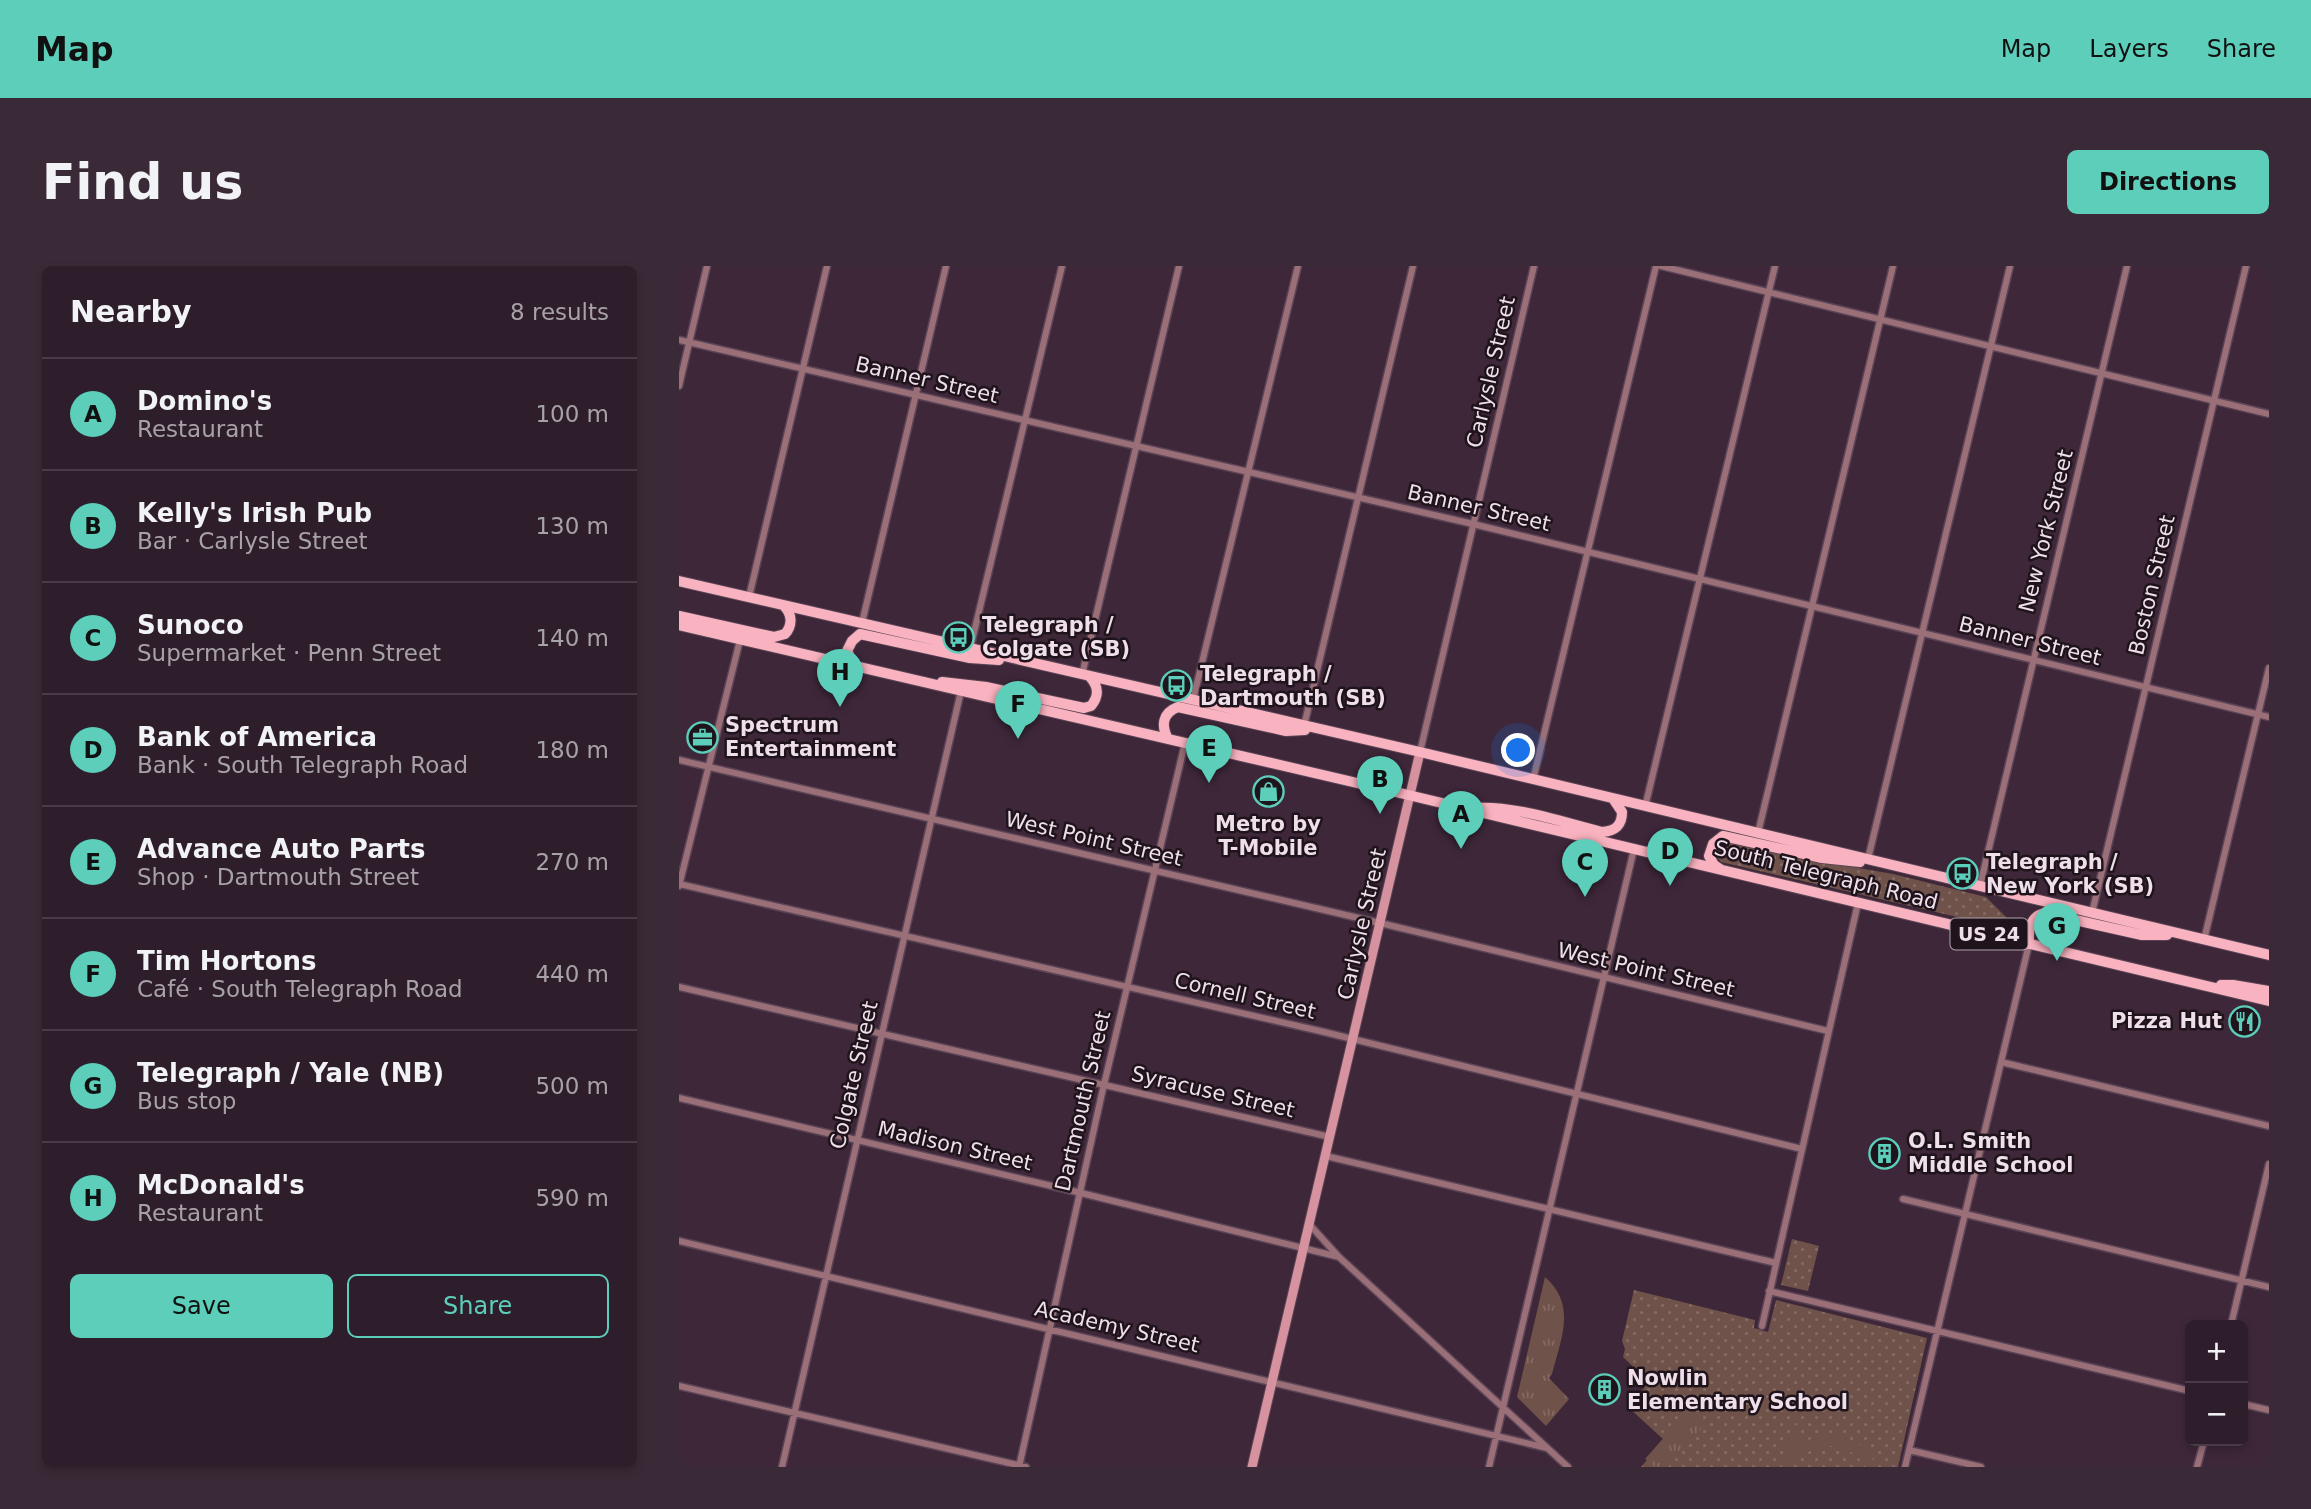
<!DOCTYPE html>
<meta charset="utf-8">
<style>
:root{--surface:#2e1d2b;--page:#3a2a37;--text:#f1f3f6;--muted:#a7a2a9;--line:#493b47;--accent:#5cceba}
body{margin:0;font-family:"DejaVu Sans",sans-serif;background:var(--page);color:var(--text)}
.controls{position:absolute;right:21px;bottom:21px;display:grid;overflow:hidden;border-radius:10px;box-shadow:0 4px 10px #0003}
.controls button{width:63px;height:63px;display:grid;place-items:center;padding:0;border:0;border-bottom:2px solid var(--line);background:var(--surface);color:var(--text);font:35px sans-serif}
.you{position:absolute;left:840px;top:485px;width:24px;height:24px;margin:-18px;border:5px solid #fff;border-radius:50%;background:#1a73e8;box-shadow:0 0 0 10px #1a73e833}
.badge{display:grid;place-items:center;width:46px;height:46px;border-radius:50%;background:var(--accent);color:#111;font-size:23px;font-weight:700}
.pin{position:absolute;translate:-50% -58px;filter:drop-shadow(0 2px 4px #0008)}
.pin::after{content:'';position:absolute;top:37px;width:24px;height:21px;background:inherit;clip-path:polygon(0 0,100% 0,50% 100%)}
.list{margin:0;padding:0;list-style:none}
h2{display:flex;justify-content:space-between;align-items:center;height:91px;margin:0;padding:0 28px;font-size:30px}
h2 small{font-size:23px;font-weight:400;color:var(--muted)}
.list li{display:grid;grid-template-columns:46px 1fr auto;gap:21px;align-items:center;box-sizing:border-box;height:112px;padding:0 28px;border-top:2px solid var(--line)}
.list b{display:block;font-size:26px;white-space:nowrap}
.list p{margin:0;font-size:23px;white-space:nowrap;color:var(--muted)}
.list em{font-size:23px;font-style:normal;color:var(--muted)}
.actions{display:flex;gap:14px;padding:21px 28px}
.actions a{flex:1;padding:16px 0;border:2px solid var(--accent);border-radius:10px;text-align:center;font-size:24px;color:var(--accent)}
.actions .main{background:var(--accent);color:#111}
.map{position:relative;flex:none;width:1590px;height:1201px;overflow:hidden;border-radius:10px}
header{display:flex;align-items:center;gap:42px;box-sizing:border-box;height:98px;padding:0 35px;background:var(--accent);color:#111}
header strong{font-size:33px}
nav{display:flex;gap:38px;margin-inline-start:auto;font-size:24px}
.intro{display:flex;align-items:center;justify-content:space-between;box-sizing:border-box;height:168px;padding:0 42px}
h1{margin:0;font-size:49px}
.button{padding:18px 32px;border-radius:10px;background:var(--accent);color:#111;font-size:24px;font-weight:700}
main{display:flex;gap:42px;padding:0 42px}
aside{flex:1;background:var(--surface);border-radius:10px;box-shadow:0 4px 10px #0003}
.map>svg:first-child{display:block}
</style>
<header>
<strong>Map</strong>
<nav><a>Map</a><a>Layers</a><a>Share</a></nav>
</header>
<div class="intro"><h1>Find us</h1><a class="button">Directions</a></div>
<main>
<aside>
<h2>Nearby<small>8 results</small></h2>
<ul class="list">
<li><span class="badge">A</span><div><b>Domino's</b><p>Restaurant</p></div><em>100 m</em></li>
<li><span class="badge">B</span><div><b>Kelly's Irish Pub</b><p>Bar · Carlysle Street</p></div><em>130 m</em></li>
<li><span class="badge">C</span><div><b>Sunoco</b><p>Supermarket · Penn Street</p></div><em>140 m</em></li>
<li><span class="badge">D</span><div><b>Bank of America</b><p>Bank · South Telegraph Road</p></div><em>180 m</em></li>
<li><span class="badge">E</span><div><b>Advance Auto Parts</b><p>Shop · Dartmouth Street</p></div><em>270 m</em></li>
<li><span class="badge">F</span><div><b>Tim Hortons</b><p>Café · South Telegraph Road</p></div><em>440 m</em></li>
<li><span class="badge">G</span><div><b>Telegraph / Yale (NB)</b><p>Bus stop</p></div><em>500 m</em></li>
<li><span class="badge">H</span><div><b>McDonald's</b><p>Restaurant</p></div><em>590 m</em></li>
</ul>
<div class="actions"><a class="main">Save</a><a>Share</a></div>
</aside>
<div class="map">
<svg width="1590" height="1201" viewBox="0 0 1590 1201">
<defs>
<pattern id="grass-dots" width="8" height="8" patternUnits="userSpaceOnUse" patternTransform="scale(1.75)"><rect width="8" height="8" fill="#6f5249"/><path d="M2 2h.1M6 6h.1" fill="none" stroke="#846a63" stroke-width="1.8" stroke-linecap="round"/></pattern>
<pattern id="park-tufts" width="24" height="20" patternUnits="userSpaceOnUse" patternTransform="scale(1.75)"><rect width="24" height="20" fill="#6f5249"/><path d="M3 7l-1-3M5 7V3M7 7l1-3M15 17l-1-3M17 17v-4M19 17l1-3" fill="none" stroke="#846a63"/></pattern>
</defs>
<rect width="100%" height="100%" fill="#3e2739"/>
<!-- grass -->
<path fill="url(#grass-dots)" d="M1056,575L1145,596L1214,608L1307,631L1336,660L1338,665L1042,596L1038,591C1035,579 1046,576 1056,575Z
M1113,973L1140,980L1129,1025L1102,1019Z
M955,1024L1076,1054L1075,1062L1089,1066L1097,1034L1248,1072L1219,1201H962L985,1174L949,1141L970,1116L944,1091L946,1083L943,1075Z"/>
<!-- park -->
<path fill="url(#park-tufts)" d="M866,1011C898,1039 882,1073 873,1108L870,1112L890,1133L867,1160L838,1131Z
M1013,1146L1026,1158L989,1201H976L966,1193L988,1168L991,1171Z"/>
<!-- pitch -->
<path fill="#6f5249" d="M1113,1158L1122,1161L1117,1181C1146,1161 1183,1168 1198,1201H1187C1169,1173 1131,1173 1114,1201H1103Z"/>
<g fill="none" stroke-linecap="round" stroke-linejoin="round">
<defs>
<path id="street" d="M982,0L1590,148
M0,74L794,258L1590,451
M0,120L28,0
M70,331L148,0
M183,357L267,0
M291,383L383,0
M403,409L500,0
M514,434L619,0
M625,460L734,0
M741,486L855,0
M0,494L701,657L1149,765
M854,514L977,0
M966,541L1096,0
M1079,567L1214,0
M1189,593L1331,0
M0,618L641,765L1123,883
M0,620L61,374
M1301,620L1448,0
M1413,647L1567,0
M1525,674L1590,402
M0,721L651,871
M1322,796L1590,860
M0,832L394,925L660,991
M647,890L1097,997
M1224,933L1590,1021
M630,958L660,991L889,1201
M0,975L868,1182
M1090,1025L1511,1125
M1552,1059L1590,898
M1083,1060L1179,637
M0,1120L347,1201
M1564,1138L1590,1144
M1230,1184L1302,1201
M103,1201L282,425
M340,1201L423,827L506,477
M810,1201L955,583
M1226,1201L1350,678
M1518,1201L1525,1175"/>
<path id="secondary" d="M573,1201L741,486"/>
<path id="primary" d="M0,315L741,486L1590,689
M0,350L95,371L106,368C114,359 113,348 105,340
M0,359L721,527L1590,735
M176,401L168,385L173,375L181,368L291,392L320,394
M263,416L307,421L405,442L412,440C420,430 420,421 411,411
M489,473C482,460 483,447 499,441L607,465L626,464
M793,542C836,539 882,556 923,566C936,565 943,560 943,546L935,534
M1041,603L1035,599L1030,590L1034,578L1044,570L1143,592L1181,596
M1350,678C1349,665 1351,651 1365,647L1463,669H1488
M1542,719H1554L1590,725"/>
</defs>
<!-- street casing -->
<use href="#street" stroke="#5a4455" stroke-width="9"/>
<!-- secondary casing -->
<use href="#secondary" stroke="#5a4455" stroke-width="11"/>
<!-- primary casing -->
<use href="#primary" stroke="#5a4455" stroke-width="12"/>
<!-- street -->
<use href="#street" stroke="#9a6f77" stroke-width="6"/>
<!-- secondary -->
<use href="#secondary" stroke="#d6929f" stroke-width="9"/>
<!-- primary -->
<use href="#primary" stroke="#f9b3c0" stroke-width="10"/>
</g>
<!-- icons -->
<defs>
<symbol id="bus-ring" viewBox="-11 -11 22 22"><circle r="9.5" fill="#1f141c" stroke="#5cceba" stroke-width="1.5"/><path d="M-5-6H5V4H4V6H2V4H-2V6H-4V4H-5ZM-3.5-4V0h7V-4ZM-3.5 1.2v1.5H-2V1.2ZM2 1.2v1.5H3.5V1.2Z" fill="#5cceba"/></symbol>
<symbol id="office-ring" viewBox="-11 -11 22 22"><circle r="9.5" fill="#1f141c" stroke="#5cceba" stroke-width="1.5"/><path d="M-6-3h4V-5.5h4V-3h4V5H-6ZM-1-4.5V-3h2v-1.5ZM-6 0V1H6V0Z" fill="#5cceba"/></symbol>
<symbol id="shop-ring" viewBox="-11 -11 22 22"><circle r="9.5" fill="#1f141c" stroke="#5cceba" stroke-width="1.5"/><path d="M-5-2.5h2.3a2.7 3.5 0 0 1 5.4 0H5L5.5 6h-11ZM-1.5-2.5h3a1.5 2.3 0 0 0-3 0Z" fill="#5cceba"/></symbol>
<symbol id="restaurant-ring" viewBox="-11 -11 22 22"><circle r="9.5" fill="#1f141c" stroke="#5cceba" stroke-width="1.5"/><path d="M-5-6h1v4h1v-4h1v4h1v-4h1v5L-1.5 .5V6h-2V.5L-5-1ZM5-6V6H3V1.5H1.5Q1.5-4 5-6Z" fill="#5cceba"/></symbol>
<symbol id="building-ring" viewBox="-11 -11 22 22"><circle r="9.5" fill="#1f141c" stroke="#5cceba" stroke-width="1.5"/><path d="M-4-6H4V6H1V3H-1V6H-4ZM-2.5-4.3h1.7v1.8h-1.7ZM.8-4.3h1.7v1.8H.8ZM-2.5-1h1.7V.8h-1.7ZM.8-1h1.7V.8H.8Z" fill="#5cceba"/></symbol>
</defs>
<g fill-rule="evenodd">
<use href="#bus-ring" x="262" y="354" width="35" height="35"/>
<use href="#bus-ring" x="480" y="402" width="35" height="35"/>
<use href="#office-ring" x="6" y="454" width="35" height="35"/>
<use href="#shop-ring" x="572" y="508" width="35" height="35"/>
<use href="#bus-ring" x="1266" y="590" width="35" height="35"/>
<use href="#restaurant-ring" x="1548" y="738" width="35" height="35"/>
<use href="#building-ring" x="1188" y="870" width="35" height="35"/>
<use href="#building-ring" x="908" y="1106" width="35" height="35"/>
</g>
<g text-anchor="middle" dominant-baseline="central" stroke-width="5" stroke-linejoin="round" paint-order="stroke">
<!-- shield labels -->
<rect fill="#1f141c" stroke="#b1a2ac" stroke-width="2" x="1271.5" y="652.5" width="77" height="31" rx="5"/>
<g font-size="19" font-weight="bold" fill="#efdfea">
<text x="1310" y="668">US 24</text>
</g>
<!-- street labels -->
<g font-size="21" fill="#efdfea" stroke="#1f141c">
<text transform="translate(812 106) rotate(-77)">Carlysle Street</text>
<text transform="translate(248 114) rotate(13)">Banner Street</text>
<text transform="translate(800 242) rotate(13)">Banner Street</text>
<text transform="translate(1367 265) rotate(-76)">New York Street</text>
<text transform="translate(1473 319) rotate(-77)">Boston Street</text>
<text transform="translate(1351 375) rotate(14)">Banner Street</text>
<text transform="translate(415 573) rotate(13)">West Point Street</text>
<text transform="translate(1147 609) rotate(14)">South Telegraph Road</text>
<text transform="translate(683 658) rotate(-77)">Carlysle Street</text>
<text transform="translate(967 704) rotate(13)">West Point Street</text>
<text transform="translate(566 730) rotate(13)">Cornell Street</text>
<text transform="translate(175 809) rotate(-77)">Colgate Street</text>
<text transform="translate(534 826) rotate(13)">Syracuse Street</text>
<text transform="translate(404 835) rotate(-77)">Dartmouth Street</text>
<text transform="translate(276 880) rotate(13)">Madison Street</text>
<text transform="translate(438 1061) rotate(13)">Academy Street</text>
</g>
<!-- poi labels -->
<g font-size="21" font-weight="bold" fill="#efdfea" stroke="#1f141c" text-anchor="start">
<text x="303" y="359">Telegraph /<tspan x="303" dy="24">Colgate (SB)</tspan></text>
<text x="521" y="408">Telegraph /<tspan x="521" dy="24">Dartmouth (SB)</tspan></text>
<text x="46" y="459">Spectrum<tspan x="46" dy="24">Entertainment</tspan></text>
<text x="589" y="558" text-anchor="middle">Metro by<tspan x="589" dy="24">T-Mobile</tspan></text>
<text x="1307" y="596">Telegraph /<tspan x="1307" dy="24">New York (SB)</tspan></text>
<text x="1543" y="755" text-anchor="end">Pizza Hut</text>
<text x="1229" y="875">O.L. Smith<tspan x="1229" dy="24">Middle School</tspan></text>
<text x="948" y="1112">Nowlin<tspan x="948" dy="24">Elementary School</tspan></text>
</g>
</g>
</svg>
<div class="controls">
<button>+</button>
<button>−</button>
</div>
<div class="you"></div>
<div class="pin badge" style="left:782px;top:583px">A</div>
<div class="pin badge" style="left:701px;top:548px">B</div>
<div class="pin badge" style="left:906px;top:631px">C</div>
<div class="pin badge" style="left:991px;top:620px">D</div>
<div class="pin badge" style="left:530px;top:517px">E</div>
<div class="pin badge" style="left:339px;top:473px">F</div>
<div class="pin badge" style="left:1378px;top:695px">G</div>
<div class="pin badge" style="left:161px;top:441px">H</div>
</div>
</main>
